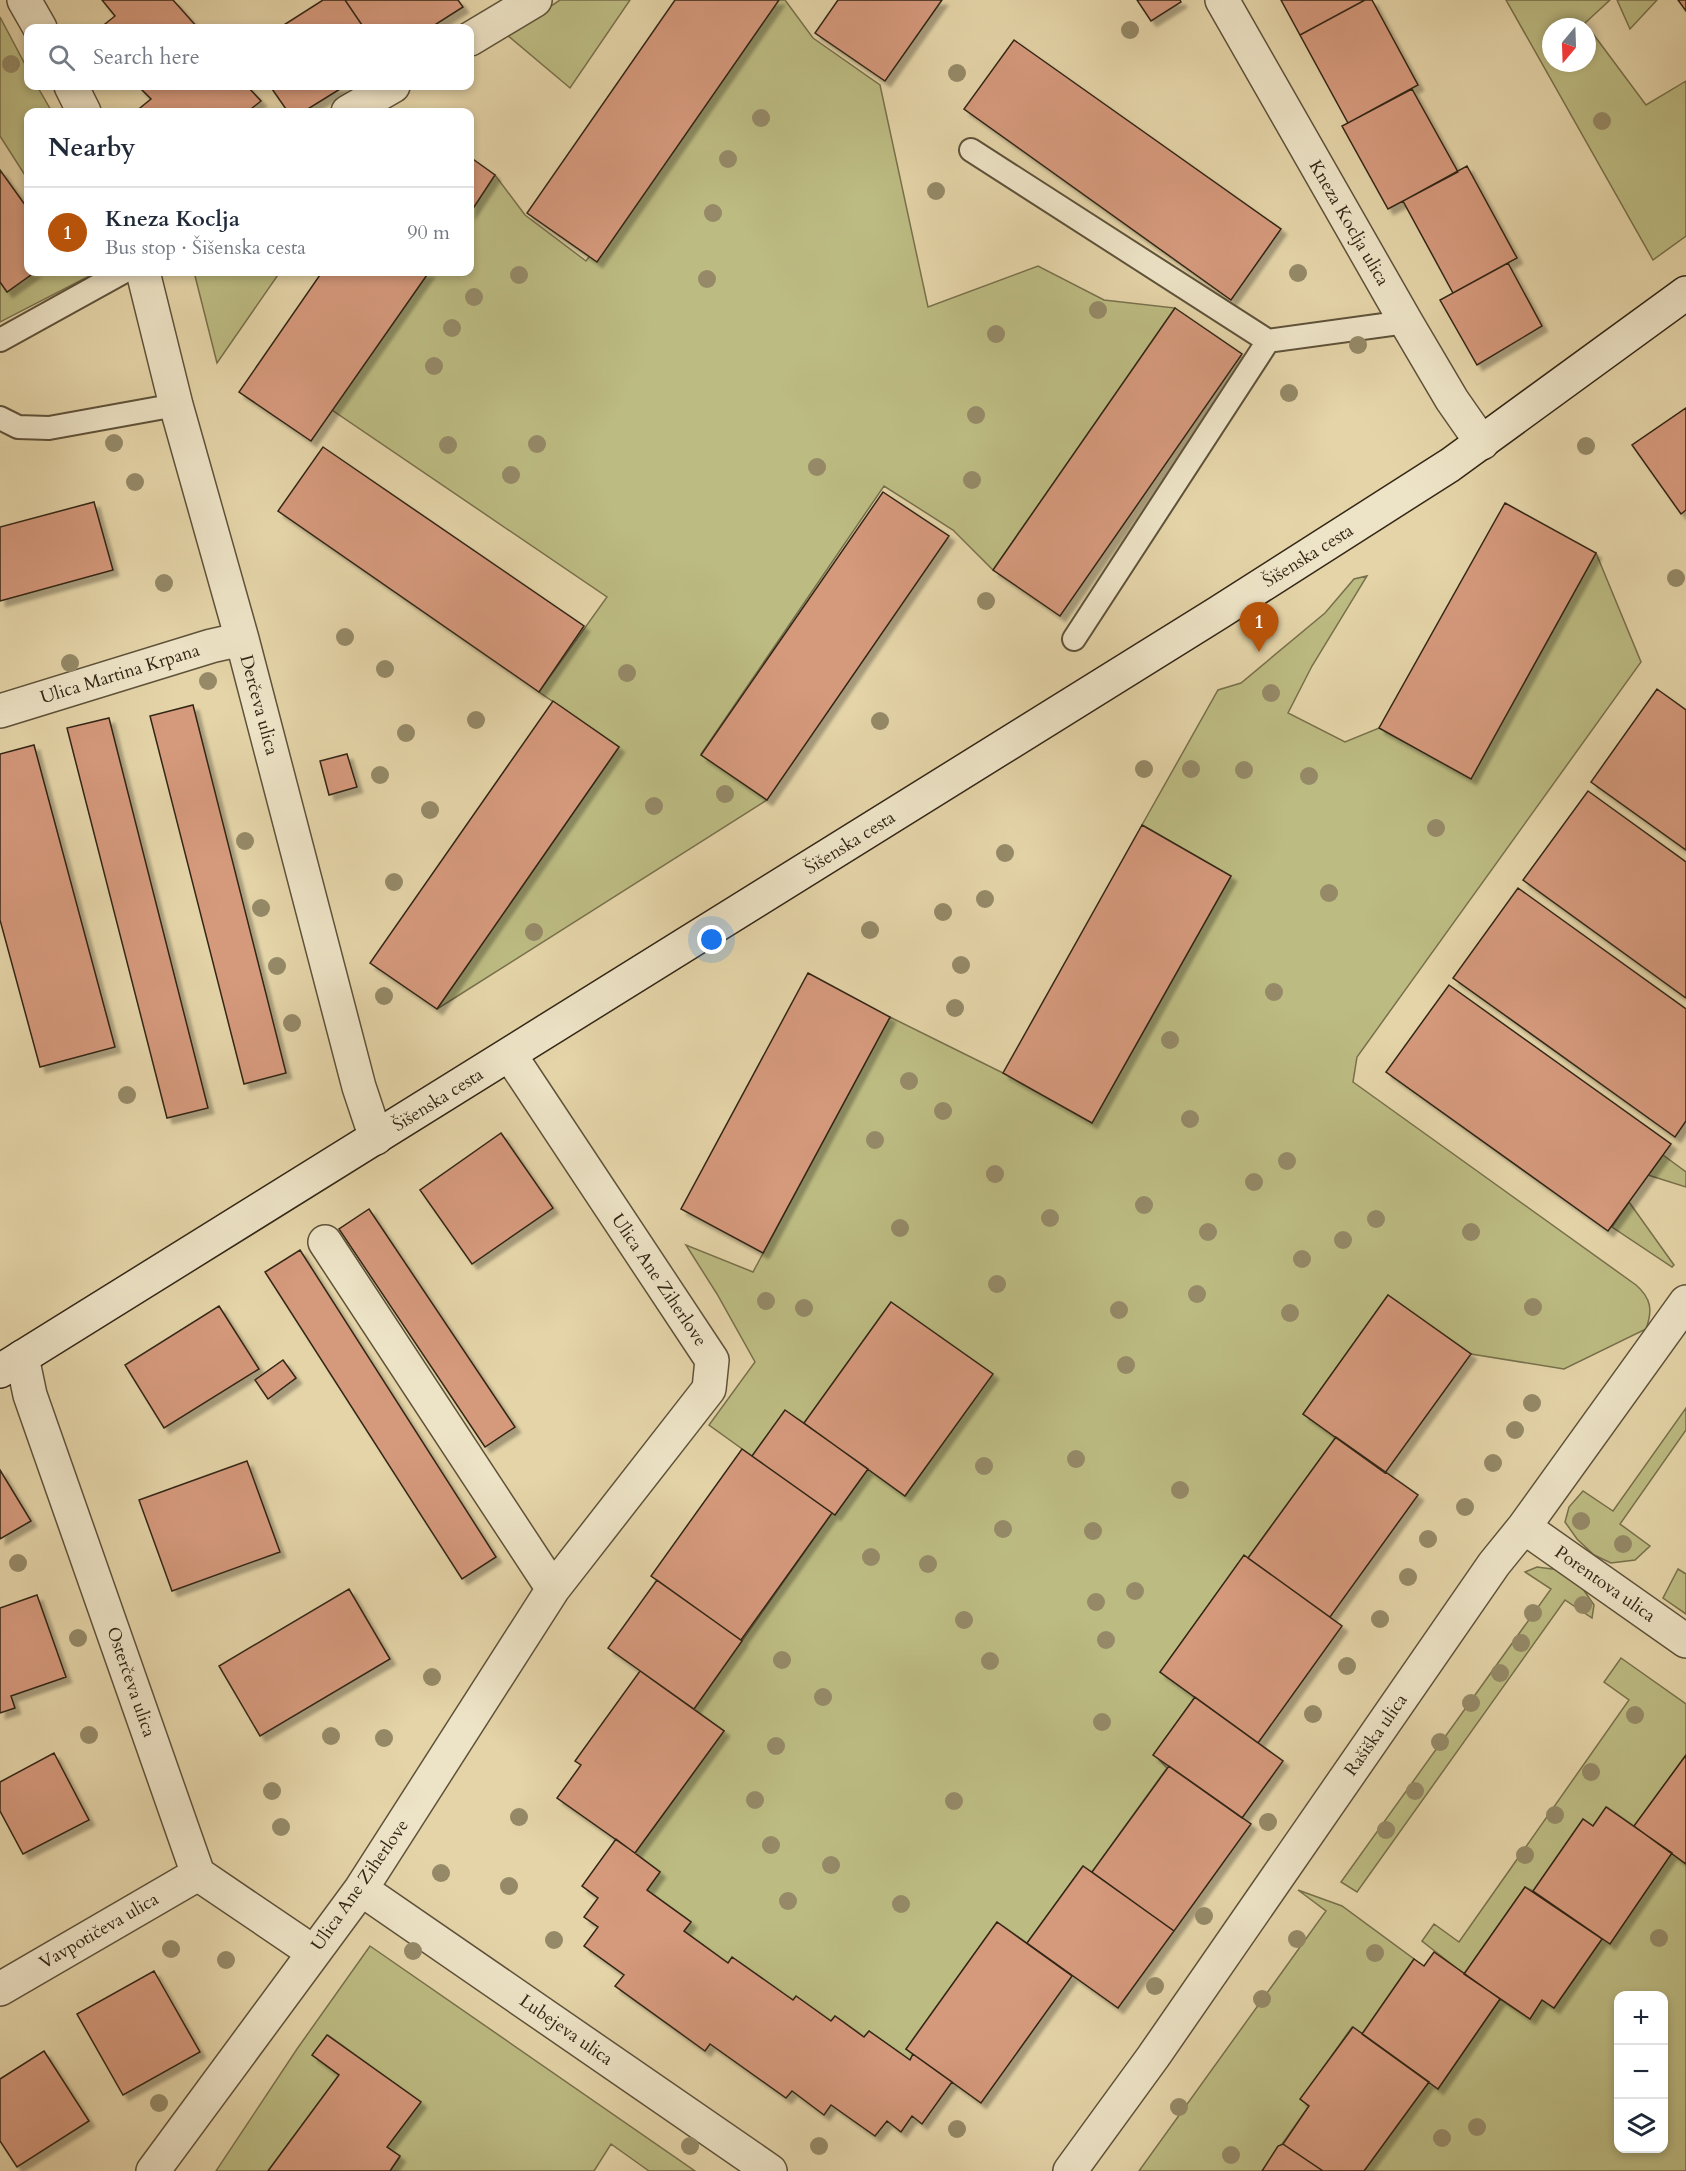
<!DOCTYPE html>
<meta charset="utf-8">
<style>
:root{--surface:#fff;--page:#f6f6f7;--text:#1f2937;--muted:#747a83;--line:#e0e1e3;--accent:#b45309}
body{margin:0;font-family:Cardo,serif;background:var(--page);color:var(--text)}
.controls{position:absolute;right:18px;bottom:18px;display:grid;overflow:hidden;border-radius:12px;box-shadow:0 3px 9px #0003}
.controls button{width:54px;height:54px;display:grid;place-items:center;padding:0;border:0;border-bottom:2px solid var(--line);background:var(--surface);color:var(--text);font:30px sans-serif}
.compass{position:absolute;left:1542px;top:18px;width:54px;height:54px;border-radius:50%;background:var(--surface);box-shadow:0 3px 9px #0003;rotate:199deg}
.you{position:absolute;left:712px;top:940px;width:21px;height:21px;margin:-15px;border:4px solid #fff;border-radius:50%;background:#1a73e8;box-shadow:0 0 0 9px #1a73e833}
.badge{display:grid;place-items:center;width:39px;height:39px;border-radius:50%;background:var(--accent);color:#fff;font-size:20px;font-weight:700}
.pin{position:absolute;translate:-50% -50px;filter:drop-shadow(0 2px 3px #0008)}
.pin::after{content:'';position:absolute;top:32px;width:21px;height:18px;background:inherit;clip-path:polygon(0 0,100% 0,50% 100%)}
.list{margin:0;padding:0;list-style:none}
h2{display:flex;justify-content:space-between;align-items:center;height:78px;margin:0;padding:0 24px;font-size:26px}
h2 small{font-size:20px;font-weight:400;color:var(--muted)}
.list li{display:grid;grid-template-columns:39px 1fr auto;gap:18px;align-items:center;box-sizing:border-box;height:90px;padding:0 24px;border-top:2px solid var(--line)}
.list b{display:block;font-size:22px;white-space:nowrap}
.list p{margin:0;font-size:20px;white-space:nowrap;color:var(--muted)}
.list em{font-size:20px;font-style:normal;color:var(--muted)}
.icon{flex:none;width:33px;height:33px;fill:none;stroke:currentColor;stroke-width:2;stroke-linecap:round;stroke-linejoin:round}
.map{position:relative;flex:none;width:1686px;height:2171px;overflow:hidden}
.search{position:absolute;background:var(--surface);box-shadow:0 3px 9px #0003;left:24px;top:24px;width:450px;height:66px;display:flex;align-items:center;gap:15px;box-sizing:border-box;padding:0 21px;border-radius:12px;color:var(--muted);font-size:22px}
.panel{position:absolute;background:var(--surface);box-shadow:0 3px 9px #0003;left:24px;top:108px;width:450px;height:168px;border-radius:12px}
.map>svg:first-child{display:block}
</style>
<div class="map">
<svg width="1686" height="2171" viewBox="0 0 1686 2171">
<defs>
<filter id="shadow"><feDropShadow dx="5.5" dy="5.5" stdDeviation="1.5" flood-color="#0004"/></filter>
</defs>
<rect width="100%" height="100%" fill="#e4d4a8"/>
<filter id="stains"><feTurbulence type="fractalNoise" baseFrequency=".00333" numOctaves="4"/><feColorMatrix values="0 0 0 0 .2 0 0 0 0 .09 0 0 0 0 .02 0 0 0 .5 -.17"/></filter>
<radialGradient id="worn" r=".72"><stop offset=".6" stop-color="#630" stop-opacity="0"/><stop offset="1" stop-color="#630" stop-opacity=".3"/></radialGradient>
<!-- green -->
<path fill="#bcbb82" stroke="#78704c" stroke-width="1.5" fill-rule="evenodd" d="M560,0H630L570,88L507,35Z
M778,0H785L813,38L880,85L928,307L1038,266L1104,300L1175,308L993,570L953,530L884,486L701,754L767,800L437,1009L619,747L539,692L607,597L332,410L429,272H470V213L495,175L525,215L586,261Z
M1506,0H1610L1585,23L1646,105L1686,81V236L1653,260ZM1551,27H1587V63H1551Z
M1617,0H1657L1630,29Z
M0,17L28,70V86H37L52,112H28V180L0,136Z
M35,272H97L0,322V282L7,292Z
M194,272H280L217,363Z
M1596,553L1641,662L1357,1057L1353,1082L1636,1285C1651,1298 1653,1310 1646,1329L1564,1369L1471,1354L1388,1295L1303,1414L1336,1437L1248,1558L1244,1556L1160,1672L1195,1697L1154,1754L1167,1768L1092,1872L1083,1866L1027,1943L997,1922L906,2049L913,2054L910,2060L869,2031L864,2037L835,2016L831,2021L796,1997L793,2000L728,1963L684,1931L691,1922L647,1890L660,1872L635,1853L724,1731L694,1709L832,1513L835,1515L868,1469L905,1496L992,1374L891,1302L804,1423L785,1411L752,1456L709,1425L755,1362L717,1294L686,1245L753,1272L890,1017L1003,1073L1092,1123L1231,876L1142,825L1218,690L1241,683L1325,613L1354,579L1367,576L1312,666L1288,713L1345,742L1379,728L1471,778Z
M1663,1155L1686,1172V1187L1648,1175Z
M1629,1202L1674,1265L1672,1267L1612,1227Z
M1686,1408V1430L1620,1524L1650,1546L1635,1560L1611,1563L1594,1555L1577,1539L1565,1522L1569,1507L1583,1491L1613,1511Z
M1537,1567L1560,1570L1581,1586L1594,1605L1592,1618L1565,1600L1357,1892L1341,1882L1551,1589L1525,1572Z
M1678,1569L1686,1574V1614L1663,1598Z
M1621,1658L1686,1704V1755L1634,1826L1607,1807L1593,1826L1583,1819L1533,1891L1525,1887L1464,1974L1422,1941L1434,1924L1459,1942L1629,1700L1604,1682Z
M1672,1853L1686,1864V2171H1364L1429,2082L1438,2089L1500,1999L1529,2018L1542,2000L1554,2008L1602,1939ZM1618,1996H1664V2148H1618Z
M1298,1890L1342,1906L1414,1959L1362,2034L1352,2027L1301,2099L1309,2106L1263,2171H1139L1326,1911Z
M370,1946L695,2171H649L611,2144L594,2171H390L400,2157L387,2147L420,2102L328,2035L313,2055L339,2075L268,2171H216L297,2049Z"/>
<!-- building -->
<path fill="#d5997c" stroke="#332616" stroke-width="1.5" filter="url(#shadow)" d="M102,0H173L198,28H100L115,16Z
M323,0H345L364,28H279Z
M345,0H458L463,7L430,28H364Z
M675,0H779L597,262L527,213Z
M838,0H942L885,81L815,33Z
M1137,0H1180L1181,2L1151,21Z
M1281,0H1365L1300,35Z
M1365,0H1372L1418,85L1348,123L1300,35Z
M1678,0H1686V11Z
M1014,40L1281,229L1231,300L964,109Z
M138,86H247L261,101L247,112H135L151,99Z
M270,86H345L303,112H288Z
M1412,89L1458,172L1388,209L1342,126Z
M470,157L495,175L470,213Z
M1467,166L1517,258L1453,293L1403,201Z
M0,170L28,209V272H35L7,292L0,282Z
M1508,263L1542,326L1477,365L1440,300Z
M322,272H429L311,441L239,392Z
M1175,308L1242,354L1060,616L993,570Z
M1686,408V510L1681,514L1632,445Z
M323,447L584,626L539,692L278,511Z
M883,492L949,536L767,800L701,755Z
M94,502L113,570L0,601V527Z
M1505,503L1596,553L1471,779L1379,728Z
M1657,689L1686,710V850L1591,782Z
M553,701L619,747L437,1009L370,963Z
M193,705L286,1073L244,1084L150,716Z
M109,718L208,1108L167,1118L67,728Z
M34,745L115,1047L40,1067L0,920V754Z
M347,754L357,787L329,795L320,761Z
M1588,791L1686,862V998L1523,880Z
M1142,825L1231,876L1092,1123L1003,1073Z
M1518,888L1686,1009V1121L1675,1137L1453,978Z
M808,973L890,1017L763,1253L681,1209Z
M1449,985L1671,1144L1608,1231L1386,1072Z
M501,1133L553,1208L472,1264L420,1190Z
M369,1209L515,1427L485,1447L339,1229Z
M300,1250L496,1557L462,1579L265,1272Z
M1388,1295L1471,1354L1385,1473L1303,1414Z
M891,1302L993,1374L905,1496L804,1423Z
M219,1306L259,1369L164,1428L125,1365Z
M283,1360L296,1378L268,1399L255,1380Z
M785,1410L868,1469L835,1515L752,1456Z
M1336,1437L1418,1495L1330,1617L1248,1558Z
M742,1449L832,1513L741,1640L651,1576Z
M247,1461L280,1552L172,1591L139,1500Z
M0,1470L31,1521L0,1539Z
M1244,1555L1342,1626L1258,1743L1160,1672Z
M657,1580L742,1641L694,1709L608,1648Z
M349,1589L390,1659L260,1736L219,1666Z
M37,1595L66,1677L11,1696L15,1708L0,1713V1608Z
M640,1671L724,1731L635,1853L557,1798L581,1765L575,1761Z
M1195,1697L1283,1761L1242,1818L1153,1755Z
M54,1753L89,1820L23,1854L0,1811V1782Z
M1686,1755V1864L1634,1826Z
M1169,1766L1251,1824L1174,1931L1092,1872Z
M1606,1807L1672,1853L1610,1944L1533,1891L1583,1819L1593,1826Z
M616,1839L660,1872L647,1890L691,1922L684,1931L728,1963L732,1957L793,2000L796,1996L831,2021L835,2016L864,2037L869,2031L910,2060L913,2054L952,2082L922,2124L912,2116L901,2132L887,2121L875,2136L831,2105L824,2115L792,2091L786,2098L710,2044L705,2051L615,1986L624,1975L584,1946L598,1927L584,1917L598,1898L582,1886Z
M1083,1866L1174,1931L1118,2008L1027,1943Z
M1525,1887L1602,1939L1554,2008L1542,2000L1530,2019L1464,1974Z
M997,1922L1072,1976L981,2103L906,2049Z
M1434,1952L1500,1999L1438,2089L1362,2034L1414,1959L1424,1966Z
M154,1971L200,2052L123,2095L77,2014Z
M1353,2027L1429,2082L1364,2171H1323L1283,2144L1309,2106L1300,2099Z
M327,2035L421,2102L387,2147L400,2156L390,2171H268L339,2075L312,2055Z
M44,2051L89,2121L17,2167L0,2141V2079Z
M1283,2144L1323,2171H1262L1278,2146Z"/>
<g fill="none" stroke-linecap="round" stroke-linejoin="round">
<defs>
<path id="lane" d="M971,150L1268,341
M0,340L123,272
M0,418L18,427L49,428L176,405
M1074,639L1268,341L1406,322"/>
<path id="street" d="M24,0L40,28
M1222,0L1406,322L1452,400L1482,443
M470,39L535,0
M71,86L84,112
M348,112L393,86
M143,272L176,405L242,639L359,1087L376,1138
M0,711L211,646L242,639
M325,1242L553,1589
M22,1357L30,1395L198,1874L313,1952
M1524,1527L1686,1641
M361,1889L770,2171
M0,1989L198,1874
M153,2171L361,1889L553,1589L709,1389L712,1360L510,1055
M1070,2171L1153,2057L1494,1564L1524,1527L1686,1302"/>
<path id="secondary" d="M0,1371L1218,613L1450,465L1686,293"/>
</defs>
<!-- lane casing -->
<use href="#lane" stroke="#5f523a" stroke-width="26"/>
<!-- street casing -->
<use href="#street" stroke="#5f523a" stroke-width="36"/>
<!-- secondary casing -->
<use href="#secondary" stroke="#332616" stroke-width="36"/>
<!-- lane -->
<use href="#lane" stroke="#ede3c6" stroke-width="22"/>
<!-- street -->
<use href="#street" stroke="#ede3c6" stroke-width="33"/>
<!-- secondary -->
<use href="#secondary" stroke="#ede3c6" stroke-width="33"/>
</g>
<!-- trees -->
<g fill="#958967">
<circle cx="1130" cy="30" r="9"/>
<circle cx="11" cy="64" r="9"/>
<circle cx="957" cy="73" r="9"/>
<circle cx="761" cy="118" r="9"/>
<circle cx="1602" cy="121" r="9"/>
<circle cx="728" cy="159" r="9"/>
<circle cx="936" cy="191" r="9"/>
<circle cx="713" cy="213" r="9"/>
<circle cx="1298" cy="273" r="9"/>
<circle cx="519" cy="275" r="9"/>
<circle cx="707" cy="279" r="9"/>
<circle cx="474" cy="297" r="9"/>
<circle cx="1098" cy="310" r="9"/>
<circle cx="452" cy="328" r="9"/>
<circle cx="996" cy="334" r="9"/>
<circle cx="1358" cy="345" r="9"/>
<circle cx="434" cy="366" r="9"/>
<circle cx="1289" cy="393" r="9"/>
<circle cx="976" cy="415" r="9"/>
<circle cx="114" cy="443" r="9"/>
<circle cx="537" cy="444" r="9"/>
<circle cx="448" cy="445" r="9"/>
<circle cx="1586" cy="446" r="9"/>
<circle cx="817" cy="467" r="9"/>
<circle cx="511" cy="475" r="9"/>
<circle cx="972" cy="480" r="9"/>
<circle cx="135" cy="482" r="9"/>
<circle cx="1676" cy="578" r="9"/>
<circle cx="164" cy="583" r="9"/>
<circle cx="986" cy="601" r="9"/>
<circle cx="345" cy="637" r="9"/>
<circle cx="70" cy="663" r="9"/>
<circle cx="385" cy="669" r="9"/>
<circle cx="627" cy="673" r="9"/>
<circle cx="208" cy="681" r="9"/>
<circle cx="1271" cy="693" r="9"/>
<circle cx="476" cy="720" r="9"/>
<circle cx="880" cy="721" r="9"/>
<circle cx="406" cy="733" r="9"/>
<circle cx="1144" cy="769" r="9"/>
<circle cx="1191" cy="769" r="9"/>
<circle cx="1244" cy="770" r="9"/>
<circle cx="380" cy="775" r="9"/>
<circle cx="1309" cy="776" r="9"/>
<circle cx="725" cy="794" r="9"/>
<circle cx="654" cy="806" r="9"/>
<circle cx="430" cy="810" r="9"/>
<circle cx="1436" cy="828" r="9"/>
<circle cx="245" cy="841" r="9"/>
<circle cx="1005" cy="853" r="9"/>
<circle cx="394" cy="882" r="9"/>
<circle cx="1329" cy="893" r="9"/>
<circle cx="985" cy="899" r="9"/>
<circle cx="261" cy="908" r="9"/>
<circle cx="943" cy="912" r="9"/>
<circle cx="870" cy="930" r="9"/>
<circle cx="534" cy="932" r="9"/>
<circle cx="961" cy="965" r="9"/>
<circle cx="277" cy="966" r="9"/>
<circle cx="1274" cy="992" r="9"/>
<circle cx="384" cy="996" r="9"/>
<circle cx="955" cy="1008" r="9"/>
<circle cx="292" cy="1023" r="9"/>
<circle cx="1170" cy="1040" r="9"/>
<circle cx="909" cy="1081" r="9"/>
<circle cx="127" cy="1095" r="9"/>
<circle cx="943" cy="1111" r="9"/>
<circle cx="1190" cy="1119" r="9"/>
<circle cx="875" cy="1140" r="9"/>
<circle cx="1287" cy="1161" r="9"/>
<circle cx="995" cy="1174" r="9"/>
<circle cx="1254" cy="1182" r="9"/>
<circle cx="1144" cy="1205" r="9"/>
<circle cx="1050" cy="1218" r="9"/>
<circle cx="1376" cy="1219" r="9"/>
<circle cx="900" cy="1228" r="9"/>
<circle cx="1208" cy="1232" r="9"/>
<circle cx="1471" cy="1232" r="9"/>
<circle cx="1343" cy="1240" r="9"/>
<circle cx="1302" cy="1259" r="9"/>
<circle cx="997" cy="1284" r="9"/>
<circle cx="1197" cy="1294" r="9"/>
<circle cx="766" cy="1301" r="9"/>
<circle cx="1533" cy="1307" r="9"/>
<circle cx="804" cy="1308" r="9"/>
<circle cx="1119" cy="1310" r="9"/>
<circle cx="1290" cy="1313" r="9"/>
<circle cx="1126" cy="1365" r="9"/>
<circle cx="1532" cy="1403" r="9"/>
<circle cx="1515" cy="1430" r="9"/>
<circle cx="1076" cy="1459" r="9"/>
<circle cx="1493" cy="1463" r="9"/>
<circle cx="984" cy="1466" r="9"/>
<circle cx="1180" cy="1490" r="9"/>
<circle cx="1465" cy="1507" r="9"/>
<circle cx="1581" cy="1521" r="9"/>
<circle cx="1003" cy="1529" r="9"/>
<circle cx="1093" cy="1531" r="9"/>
<circle cx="1428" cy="1539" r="9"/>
<circle cx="1623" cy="1544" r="9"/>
<circle cx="871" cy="1557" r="9"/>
<circle cx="18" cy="1563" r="9"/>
<circle cx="928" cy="1564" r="9"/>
<circle cx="1408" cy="1577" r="9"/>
<circle cx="1135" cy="1591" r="9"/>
<circle cx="1096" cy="1602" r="9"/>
<circle cx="1583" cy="1605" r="9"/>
<circle cx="1533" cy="1613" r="9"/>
<circle cx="1380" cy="1619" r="9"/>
<circle cx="964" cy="1620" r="9"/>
<circle cx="78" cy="1638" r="9"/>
<circle cx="1106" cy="1640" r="9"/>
<circle cx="1521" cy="1643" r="9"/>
<circle cx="782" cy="1660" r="9"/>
<circle cx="990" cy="1661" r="9"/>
<circle cx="1347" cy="1666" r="9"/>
<circle cx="1500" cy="1673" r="9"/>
<circle cx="432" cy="1677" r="9"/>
<circle cx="823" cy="1697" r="9"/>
<circle cx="1471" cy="1703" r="9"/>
<circle cx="1313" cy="1714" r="9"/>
<circle cx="1635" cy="1715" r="9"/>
<circle cx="1102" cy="1722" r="9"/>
<circle cx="89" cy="1735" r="9"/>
<circle cx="331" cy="1736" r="9"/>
<circle cx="384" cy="1738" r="9"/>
<circle cx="1440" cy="1742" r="9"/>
<circle cx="776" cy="1746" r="9"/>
<circle cx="1591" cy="1772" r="9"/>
<circle cx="272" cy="1791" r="9"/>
<circle cx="1415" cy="1791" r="9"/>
<circle cx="755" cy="1800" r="9"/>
<circle cx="954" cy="1801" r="9"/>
<circle cx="1555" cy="1815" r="9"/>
<circle cx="519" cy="1817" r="9"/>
<circle cx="1268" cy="1822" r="9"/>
<circle cx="281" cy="1827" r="9"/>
<circle cx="1386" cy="1830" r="9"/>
<circle cx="771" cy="1845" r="9"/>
<circle cx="1525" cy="1855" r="9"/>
<circle cx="831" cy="1865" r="9"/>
<circle cx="441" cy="1873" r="9"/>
<circle cx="509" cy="1886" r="9"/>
<circle cx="788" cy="1901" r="9"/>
<circle cx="901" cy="1904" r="9"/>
<circle cx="1204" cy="1916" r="9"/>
<circle cx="1659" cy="1938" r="9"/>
<circle cx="1297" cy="1939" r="9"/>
<circle cx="554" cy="1940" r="9"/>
<circle cx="171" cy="1949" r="9"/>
<circle cx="413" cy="1951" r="9"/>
<circle cx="1375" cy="1953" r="9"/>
<circle cx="226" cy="1960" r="9"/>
<circle cx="1155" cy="1986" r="9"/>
<circle cx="1262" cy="1999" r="9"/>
<circle cx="159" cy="2103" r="9"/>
<circle cx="1179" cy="2107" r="9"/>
<circle cx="1477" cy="2127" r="9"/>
<circle cx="957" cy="2129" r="9"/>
<circle cx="1442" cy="2138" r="9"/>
<circle cx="690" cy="2146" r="9"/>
<circle cx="819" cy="2146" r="9"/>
<circle cx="1231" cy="2155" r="9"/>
</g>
<g text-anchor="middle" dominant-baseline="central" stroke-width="4.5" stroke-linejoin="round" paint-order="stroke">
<!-- street labels -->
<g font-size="18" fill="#332616" stroke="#ede3c6">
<text transform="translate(1349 223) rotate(60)">Kneza Koclja ulica</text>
<text transform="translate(1308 556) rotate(-32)">Šišenska cesta</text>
<text transform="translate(120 674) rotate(-17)">Ulica Martina Krpana</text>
<text transform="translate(259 705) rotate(75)">Derčeva ulica</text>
<text transform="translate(850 843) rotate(-32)">Šišenska cesta</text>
<text transform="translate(438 1100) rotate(-32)">Šišenska cesta</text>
<text transform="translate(659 1280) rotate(56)">Ulica Ane Ziherlove</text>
<text transform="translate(1605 1584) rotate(35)">Porentova ulica</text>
<text transform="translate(131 1682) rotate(71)">Osterčeva ulica</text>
<text transform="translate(1376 1735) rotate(-55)">Rašiška ulica</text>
<text transform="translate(360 1885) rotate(-55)">Ulica Ane Ziherlove</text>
<text transform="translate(99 1931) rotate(-30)">Vavpotičeva ulica</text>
<text transform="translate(566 2030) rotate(35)">Lubejeva ulica</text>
</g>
</g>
<rect width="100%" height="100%" filter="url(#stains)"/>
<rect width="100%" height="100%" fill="url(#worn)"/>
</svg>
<div class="controls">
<button>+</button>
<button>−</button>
<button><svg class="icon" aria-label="layers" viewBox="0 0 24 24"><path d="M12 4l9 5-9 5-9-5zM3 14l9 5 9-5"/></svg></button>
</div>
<svg class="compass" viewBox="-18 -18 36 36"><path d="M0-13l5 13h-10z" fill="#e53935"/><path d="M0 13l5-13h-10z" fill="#747a83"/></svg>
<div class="you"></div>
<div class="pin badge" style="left:1259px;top:652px">1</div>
<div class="search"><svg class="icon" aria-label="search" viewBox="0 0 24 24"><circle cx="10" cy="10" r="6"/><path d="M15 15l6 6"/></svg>Search here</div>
<section class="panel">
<h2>Nearby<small></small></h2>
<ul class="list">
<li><span class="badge">1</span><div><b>Kneza Koclja</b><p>Bus stop · Šišenska cesta</p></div><em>90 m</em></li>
</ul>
</section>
</div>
